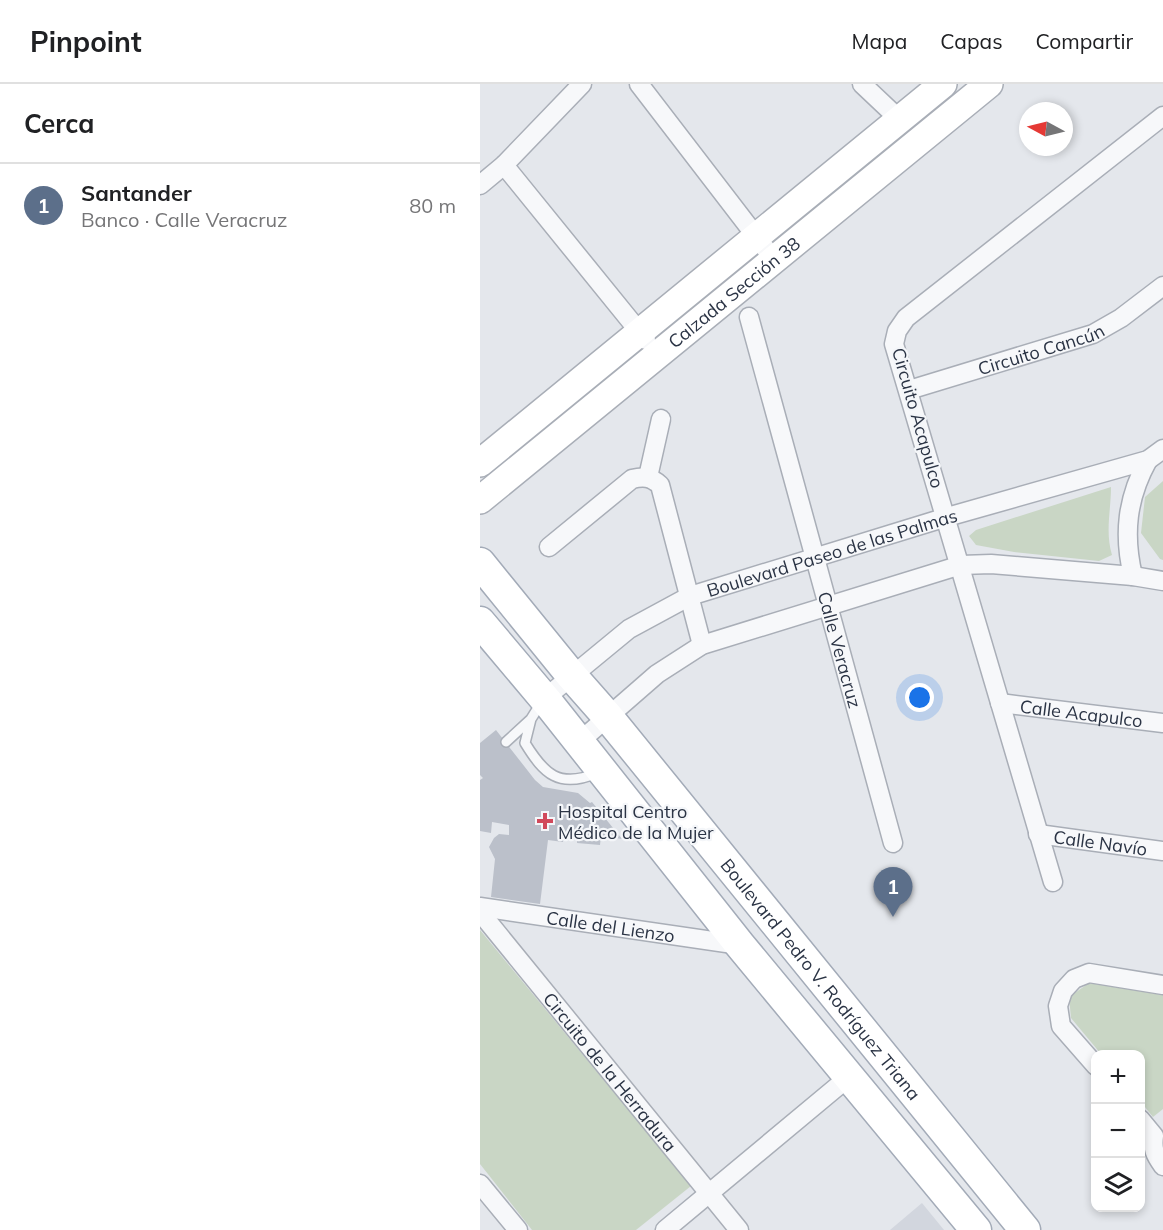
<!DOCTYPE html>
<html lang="es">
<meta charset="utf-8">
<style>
:root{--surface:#fff;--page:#f2f2f2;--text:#202124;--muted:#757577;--line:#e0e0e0;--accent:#d1495b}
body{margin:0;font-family:Mulish,sans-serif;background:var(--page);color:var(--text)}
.controls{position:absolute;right:18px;bottom:18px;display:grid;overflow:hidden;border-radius:12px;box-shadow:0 3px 9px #0003}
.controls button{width:54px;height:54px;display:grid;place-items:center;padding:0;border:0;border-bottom:2px solid var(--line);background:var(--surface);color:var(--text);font:30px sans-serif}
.compass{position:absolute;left:539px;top:18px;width:54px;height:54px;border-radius:50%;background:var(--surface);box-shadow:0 3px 9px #0003;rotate:277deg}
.you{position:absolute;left:440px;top:614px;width:21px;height:21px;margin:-15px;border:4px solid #fff;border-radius:50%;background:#1a73e8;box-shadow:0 0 0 9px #1a73e833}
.badge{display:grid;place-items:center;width:39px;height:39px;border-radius:50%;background:var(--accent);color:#fff;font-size:20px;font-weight:700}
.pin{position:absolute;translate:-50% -50px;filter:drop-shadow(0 2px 3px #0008)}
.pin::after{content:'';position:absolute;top:32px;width:21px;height:18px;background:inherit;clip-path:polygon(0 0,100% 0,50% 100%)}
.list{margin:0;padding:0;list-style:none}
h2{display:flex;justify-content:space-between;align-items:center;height:78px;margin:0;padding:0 24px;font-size:26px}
h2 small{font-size:20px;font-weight:400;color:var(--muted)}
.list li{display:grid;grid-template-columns:39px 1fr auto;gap:18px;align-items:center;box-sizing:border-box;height:84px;padding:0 24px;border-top:2px solid var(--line)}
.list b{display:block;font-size:22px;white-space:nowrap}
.list p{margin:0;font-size:20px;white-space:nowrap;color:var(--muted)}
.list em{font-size:20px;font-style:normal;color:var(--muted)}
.icon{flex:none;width:33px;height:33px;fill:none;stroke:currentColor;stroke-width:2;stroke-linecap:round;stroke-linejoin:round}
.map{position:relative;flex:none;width:683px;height:1146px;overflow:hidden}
header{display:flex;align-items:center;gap:36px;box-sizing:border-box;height:84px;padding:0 30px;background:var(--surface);border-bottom:2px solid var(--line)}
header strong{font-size:28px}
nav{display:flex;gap:33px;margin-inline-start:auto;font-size:21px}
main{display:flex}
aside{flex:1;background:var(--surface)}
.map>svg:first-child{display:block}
</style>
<header>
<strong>Pinpoint</strong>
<nav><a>Mapa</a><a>Capas</a><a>Compartir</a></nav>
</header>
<main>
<aside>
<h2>Cerca<small></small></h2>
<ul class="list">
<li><span class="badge" style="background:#5c6f8a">1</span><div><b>Santander</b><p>Banco · Calle Veracruz</p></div><em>80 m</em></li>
</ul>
</aside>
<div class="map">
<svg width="683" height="1146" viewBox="0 0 683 1146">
<rect width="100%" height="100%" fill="#e4e7ec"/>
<!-- built -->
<path fill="#d2d6de" d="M442,1119L464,1146H410Z"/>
<!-- green -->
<path fill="#c9d6c5" d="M683,397V476L680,475L661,449L665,413Z
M631,403C631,427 625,447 632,471L619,477L534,468L496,461L489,452L496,446Z
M0,846L211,1102L156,1146H52L0,1080Z
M609,899L683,911V1025L673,1033L661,1018L660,970H621L591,934L589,913Z"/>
<!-- building -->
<path fill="#bbc0ca" d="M16,646L55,696L63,703L98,709L110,719L112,718L142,755L121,752L120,761L97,759L98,750L84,748L83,758L68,756L60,820L11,813L15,775L9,763L14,754L19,750L29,751V741L12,738L11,749L0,747V696L3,694L0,691V659Z"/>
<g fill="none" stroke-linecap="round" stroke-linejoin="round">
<defs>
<path id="lane" d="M61,619L51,635L45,659C64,690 79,705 117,689
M26,658L51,635"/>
<g id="street">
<path d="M159,0L295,177"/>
<path d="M382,0L419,35"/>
<path d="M24,81L166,256"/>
<path d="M0,101L24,81L102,0"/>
<path id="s1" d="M269,233L413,759"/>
<path id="s2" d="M429,306L613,250L641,234L683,202"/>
<path d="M168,393L181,335"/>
<path d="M69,463L152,395C164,392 171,393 180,401L222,561"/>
<path d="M653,492C643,450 647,414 668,376"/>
<path id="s3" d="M64,615L149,545L210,512L467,433L668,376L683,365"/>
<path id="s4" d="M520,619L683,639"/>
<path d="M99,658L177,590L222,561L481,481L511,480L653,492L683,497"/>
<path id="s5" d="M558,750L683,767"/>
<path d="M573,798L414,260L417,247L426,234L683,32"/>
<path id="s6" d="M0,823L260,861"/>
<path id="s7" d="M0,828L259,1146"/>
<path d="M616,982L581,942L578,922L583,907L594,895L609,889L683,901"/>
<path d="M660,1035L674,1052C672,1065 675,1071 683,1082"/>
<path d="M0,1100L38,1146"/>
<path d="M185,1146L370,992"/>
</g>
<g id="secondary">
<path d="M0,379L463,0"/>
<path id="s8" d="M0,416C169,276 340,139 509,0"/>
</g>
<g id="primary">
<path id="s9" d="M0,479L91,591L128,633L545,1146"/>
<path d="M0,538L69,620L260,861L496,1146"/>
</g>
</defs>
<!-- lane casing -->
<use href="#lane" stroke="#a9aeb7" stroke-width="12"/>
<!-- street casing -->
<use href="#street" stroke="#a9aeb7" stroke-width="21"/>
<!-- secondary casing -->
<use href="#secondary" stroke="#a9aeb7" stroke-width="30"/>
<!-- primary casing -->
<use href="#primary" stroke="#a3abb8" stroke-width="33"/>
<!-- lane -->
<use href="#lane" stroke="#f7f8fa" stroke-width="9"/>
<!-- street -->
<use href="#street" stroke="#f7f8fa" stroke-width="18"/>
<!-- secondary -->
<use href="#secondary" stroke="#fff" stroke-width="27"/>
<!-- primary -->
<use href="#primary" stroke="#fff" stroke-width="30"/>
</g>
<!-- markers -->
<path fill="#d1495b" stroke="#f4f6f9" stroke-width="2" d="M62 728h6v6h6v6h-6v6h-6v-6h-6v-6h6z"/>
<g text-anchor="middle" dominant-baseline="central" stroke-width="4.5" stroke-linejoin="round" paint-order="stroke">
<!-- street labels -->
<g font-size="18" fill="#2b3445" stroke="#f4f6f9">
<text stroke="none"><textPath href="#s8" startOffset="328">Calzada Sección 38</textPath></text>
<text stroke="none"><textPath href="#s2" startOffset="138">Circuito Cancún</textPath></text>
<text transform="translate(438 334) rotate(74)">Circuito Acapulco</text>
<text stroke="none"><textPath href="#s3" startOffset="328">Boulevard Paseo de las Palmas</textPath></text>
<text stroke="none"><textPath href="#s1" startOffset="345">Calle Veracruz</textPath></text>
<text stroke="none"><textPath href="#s4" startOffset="82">Calle Acapulco</textPath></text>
<text stroke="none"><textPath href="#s5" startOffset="63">Calle Navío</textPath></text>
<text stroke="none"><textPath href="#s6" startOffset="132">Calle del Lienzo</textPath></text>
<text stroke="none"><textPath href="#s9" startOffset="538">Boulevard Pedro V. Rodríguez Triana</textPath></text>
<text stroke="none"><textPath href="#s7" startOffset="206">Circuito de la Herradura</textPath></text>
</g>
<!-- poi labels -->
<g font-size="18" fill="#2b3445" stroke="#f4f6f9" text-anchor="start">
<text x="78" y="727">Hospital Centro<tspan x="78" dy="21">Médico de la Mujer</tspan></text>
</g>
</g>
</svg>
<div class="controls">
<button>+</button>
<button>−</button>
<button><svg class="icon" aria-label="layers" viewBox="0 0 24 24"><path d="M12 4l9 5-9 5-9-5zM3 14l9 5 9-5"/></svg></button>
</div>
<svg class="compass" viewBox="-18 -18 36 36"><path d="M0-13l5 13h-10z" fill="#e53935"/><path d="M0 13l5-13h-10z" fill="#757577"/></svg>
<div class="you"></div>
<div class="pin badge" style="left:413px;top:833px;background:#5c6f8a">1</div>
</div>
</main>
